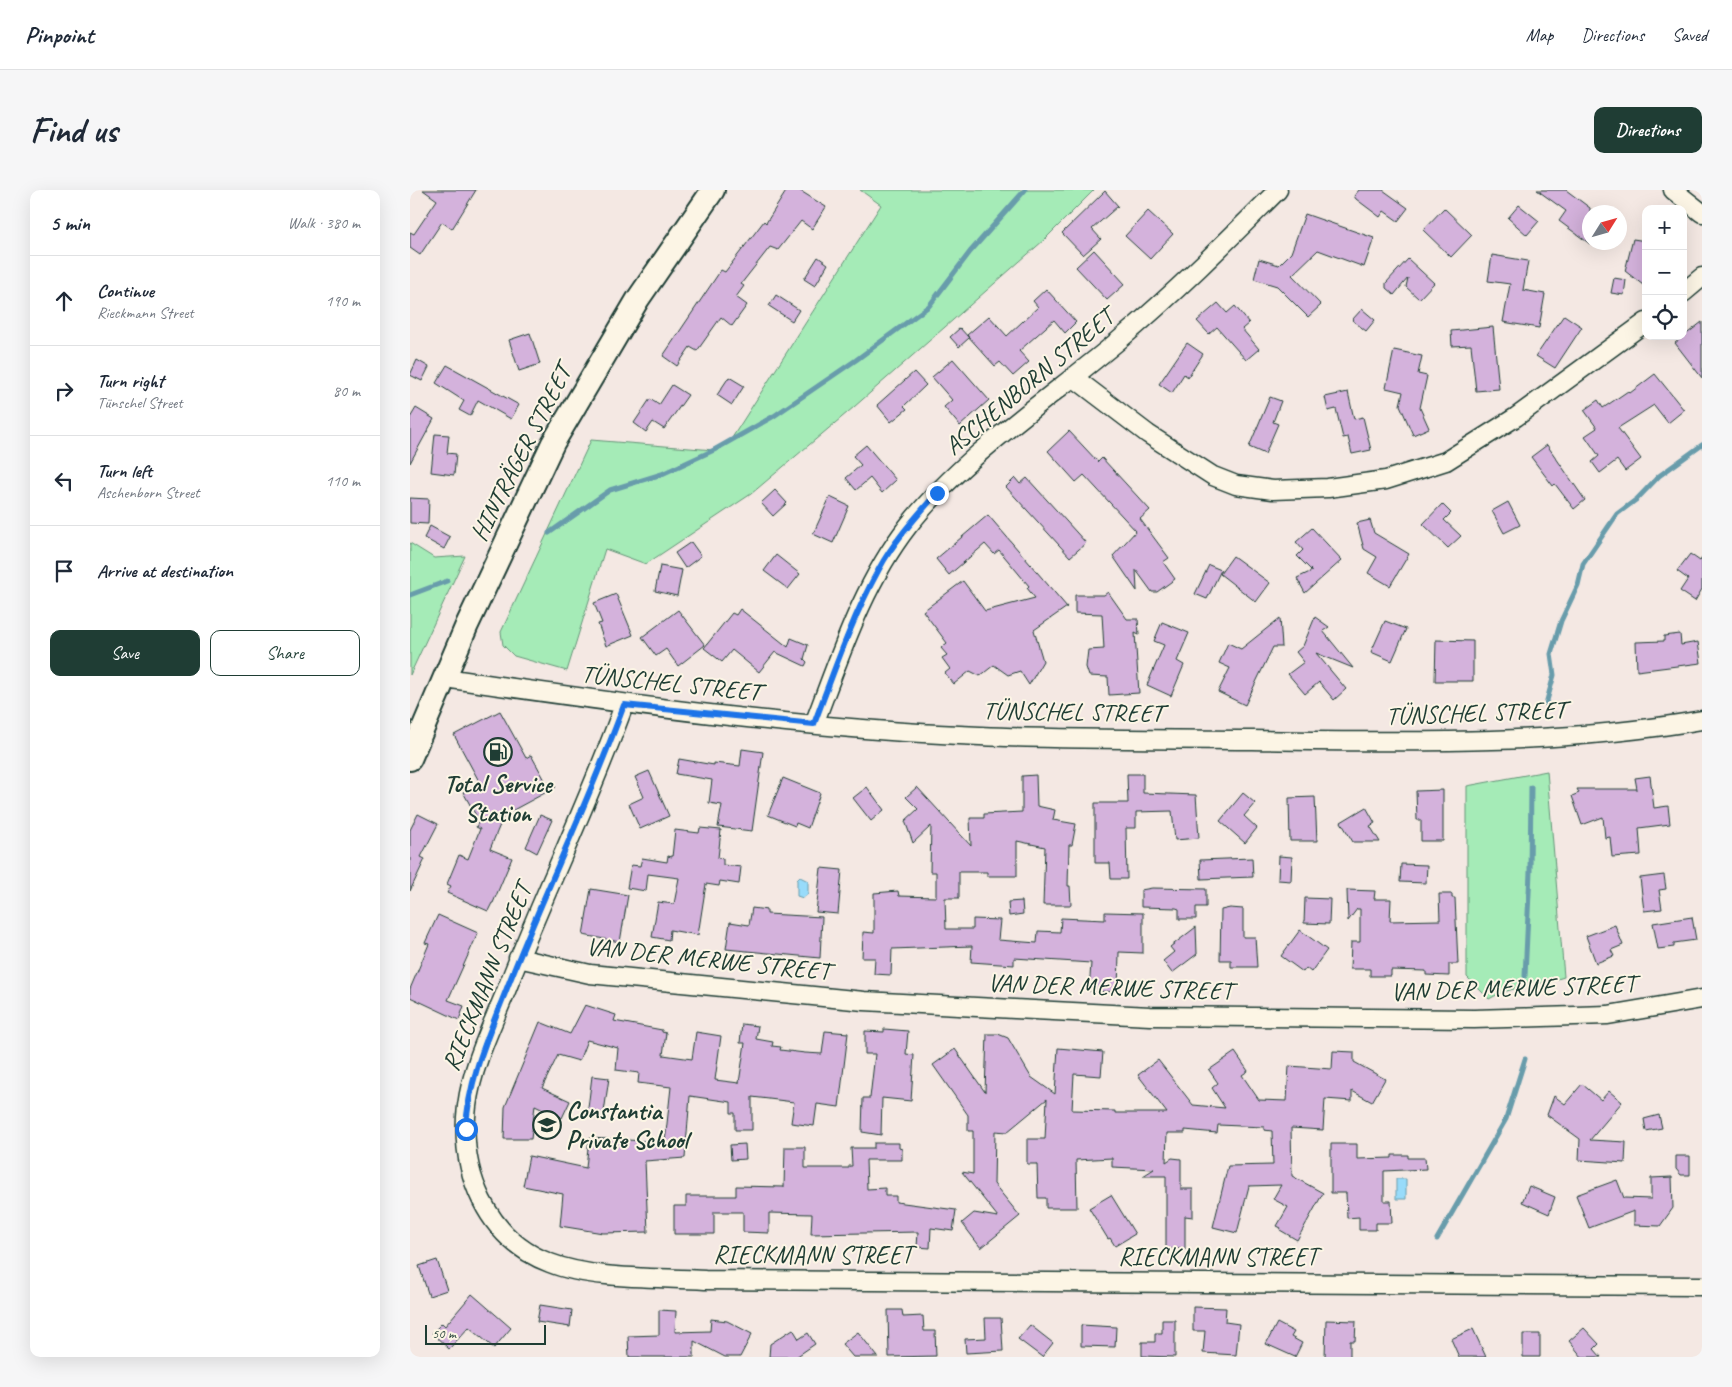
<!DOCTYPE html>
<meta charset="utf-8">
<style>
:root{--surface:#fff;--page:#f6f6f7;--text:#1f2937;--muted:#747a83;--line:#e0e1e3;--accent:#1f3d34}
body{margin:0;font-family:Caveat,sans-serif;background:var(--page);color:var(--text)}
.controls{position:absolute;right:15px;top:15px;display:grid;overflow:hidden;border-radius:10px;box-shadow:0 5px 20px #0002}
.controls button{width:45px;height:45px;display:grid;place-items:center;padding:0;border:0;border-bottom:1px solid var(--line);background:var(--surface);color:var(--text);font:25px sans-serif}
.compass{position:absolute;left:1172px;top:15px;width:45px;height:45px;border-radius:50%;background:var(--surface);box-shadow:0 5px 20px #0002;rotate:53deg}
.scale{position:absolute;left:15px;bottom:12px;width:121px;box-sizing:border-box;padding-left:5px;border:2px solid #1f3d34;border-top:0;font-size:14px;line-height:18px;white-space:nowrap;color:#1f3d34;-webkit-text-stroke:4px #fcf5e5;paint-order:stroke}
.stop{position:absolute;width:15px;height:15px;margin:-11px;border:4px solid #1a73e8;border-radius:50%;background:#fff}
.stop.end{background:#1a73e8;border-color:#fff;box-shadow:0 1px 5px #0008}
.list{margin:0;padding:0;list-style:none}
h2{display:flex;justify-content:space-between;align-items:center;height:65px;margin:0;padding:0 20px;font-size:21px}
h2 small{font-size:16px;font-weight:400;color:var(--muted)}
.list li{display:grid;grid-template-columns:32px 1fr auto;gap:15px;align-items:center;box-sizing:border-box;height:90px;padding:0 20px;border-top:1px solid var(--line)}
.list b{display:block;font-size:19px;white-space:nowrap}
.list p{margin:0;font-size:16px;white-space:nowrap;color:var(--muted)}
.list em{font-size:16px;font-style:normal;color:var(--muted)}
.actions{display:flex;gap:10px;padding:15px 20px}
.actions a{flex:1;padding:11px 0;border:1px solid var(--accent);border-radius:10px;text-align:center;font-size:18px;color:var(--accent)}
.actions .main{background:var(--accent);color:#fff}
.icon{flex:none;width:28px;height:28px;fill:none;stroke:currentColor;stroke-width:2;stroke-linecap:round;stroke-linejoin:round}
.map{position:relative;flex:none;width:1292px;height:1167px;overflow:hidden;border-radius:10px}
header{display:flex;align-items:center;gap:30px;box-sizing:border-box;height:70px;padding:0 25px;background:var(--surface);border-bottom:1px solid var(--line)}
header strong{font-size:24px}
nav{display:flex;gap:28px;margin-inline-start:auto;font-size:18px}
.intro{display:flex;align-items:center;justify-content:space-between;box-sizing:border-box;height:120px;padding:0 30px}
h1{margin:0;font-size:35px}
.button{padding:12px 22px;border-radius:10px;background:var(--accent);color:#fff;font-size:18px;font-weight:700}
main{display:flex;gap:30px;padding:0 30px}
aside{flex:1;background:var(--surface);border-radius:10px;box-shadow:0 5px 20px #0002}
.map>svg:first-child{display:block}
</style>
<header>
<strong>Pinpoint</strong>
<nav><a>Map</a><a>Directions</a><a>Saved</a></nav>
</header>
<div class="intro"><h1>Find us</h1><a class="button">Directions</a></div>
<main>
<aside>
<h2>5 min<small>Walk · 380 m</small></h2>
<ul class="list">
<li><svg class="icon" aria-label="ahead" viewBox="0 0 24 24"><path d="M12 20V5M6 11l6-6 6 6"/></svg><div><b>Continue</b><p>Rieckmann Street</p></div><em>190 m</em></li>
<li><svg class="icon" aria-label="right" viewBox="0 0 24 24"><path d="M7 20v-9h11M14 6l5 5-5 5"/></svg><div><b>Turn right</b><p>Tünschel Street</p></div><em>80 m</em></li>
<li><svg class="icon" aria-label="left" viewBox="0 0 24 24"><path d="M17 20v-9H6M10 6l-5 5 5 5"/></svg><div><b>Turn left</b><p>Aschenborn Street</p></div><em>110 m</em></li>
<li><svg class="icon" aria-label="arrive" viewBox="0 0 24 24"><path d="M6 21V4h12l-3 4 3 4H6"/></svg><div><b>Arrive at destination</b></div></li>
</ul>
<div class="actions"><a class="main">Save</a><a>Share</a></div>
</aside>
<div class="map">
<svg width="1292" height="1167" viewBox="0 0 1292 1167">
<rect width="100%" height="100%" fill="#f4e8e3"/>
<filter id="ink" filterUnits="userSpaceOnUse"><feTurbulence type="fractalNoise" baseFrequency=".02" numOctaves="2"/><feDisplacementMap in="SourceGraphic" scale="10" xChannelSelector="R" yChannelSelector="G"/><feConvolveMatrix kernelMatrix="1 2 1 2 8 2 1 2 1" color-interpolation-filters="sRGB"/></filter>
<g filter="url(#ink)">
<!-- green -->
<path fill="#a5ebb7" stroke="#629476" d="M450,0H684L634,50L444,217L341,304L236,374L195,359L157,481L104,466L93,455L91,442L181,250L304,260L320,251L471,15Z
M0,353L24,368L55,366L0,485Z
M1137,581L1154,787C1129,796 1102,795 1079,809L1057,787V596Z"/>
<!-- water -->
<path fill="#98dbfa" stroke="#689cab" d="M390,687L398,691V704L393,708L387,706V690Z
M986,989H996V1009H986Z"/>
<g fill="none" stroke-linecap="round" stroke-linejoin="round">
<!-- stream -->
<path stroke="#689cab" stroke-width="5" d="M139,343L200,300L252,284L304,260L364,226L446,170L519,116L560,62L615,0
M0,405L37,391
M1136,514L1144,485L1141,464L1151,431L1168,395L1173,374L1207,324L1227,309L1249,286L1292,255
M1115,786L1120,682L1121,597
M1027,1049L1096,929L1115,869"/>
</g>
<!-- building -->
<path fill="#d4b2dc" stroke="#1f3d34" d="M13,0H66L42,39L32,32L10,65L0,58V42L4,44L27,10Z
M377,0H389L416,17L402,39L391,31L368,60L360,57L331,94L334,96L326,107L337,115L322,136L311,127L287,161L280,157L267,176L253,166L311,80L315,82L354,31L356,33Z
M949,0H973L998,18L988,31L974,21L970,27L946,9L944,6Z
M1127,0H1156L1180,18V54L1149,31L1156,21Z
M695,1L708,16L682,39L691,49L673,65L652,43Z
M1109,15L1129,31L1117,45L1098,28Z
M1034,18L1062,45L1041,67L1013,40Z
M738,21L763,44L740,69L715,46Z
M895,24L964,48L954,77L908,60L882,85L911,115L898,127L867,96L844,89L849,69L869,75L881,63Z
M1223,49L1236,51V78L1233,95L1215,81Z
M684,60L715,94L697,110L666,77Z
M1082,65L1118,71L1113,100L1135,104L1129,138L1093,132L1100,94L1078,91Z
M408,67L418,74L405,96L394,89Z
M998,69L1024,93L1009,109L996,97L998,88L984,105L976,98V93Z
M1204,88L1216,90L1214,105L1201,103Z
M636,99L666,132L655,143L644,130L609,161L619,172L603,186L590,172L585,176L557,145L579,126L597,146L628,117L623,111Z
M366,105L389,120L382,131L359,116Z
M808,113L817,123L825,116L839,133L832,139L849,159L836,170L807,137L799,144L787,131Z
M952,119L965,130L956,141L942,130Z
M1154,125L1172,137L1145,178L1126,166Z
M1292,132V188L1265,153Z
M1083,137L1089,199L1066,201L1061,155L1042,156L1041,141Z
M550,138L559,148L549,157L540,147Z
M120,143L130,174L109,181L99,150Z
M777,153L793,164L778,187L774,184L762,203L749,194Z
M984,160L1012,166L1008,184L1017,186L1010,218L1019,238L1003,245L990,215L993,202L976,198Z
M543,169L579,210L550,236L534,217L542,210L522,187Z
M7,170L19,177L12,191L0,185Z
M37,175L109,215L101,229L68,210L60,226L49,220L54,211L26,193Z
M504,182L516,195L494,216L497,219L481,232L467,215Z
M1245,184L1274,220L1258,233L1244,215L1208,238L1231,269L1215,281L1207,270L1190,283L1182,272L1189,266L1175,246L1187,238L1174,220L1188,210L1193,218L1218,201L1220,203Z
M319,187L334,196L322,215L307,205Z
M262,195L278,205L254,239L243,232L236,242L224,233L240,209L249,215Z
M938,202L944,229L953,227L961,260L942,264L938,247L933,248L926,219L918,221L915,207Z
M860,207L871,211L863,232L868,234L855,264L839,257Z
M6,218L24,229L0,273V228Z
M659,241L688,272L692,268L740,320L730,329L759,368L753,372L765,389L747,402H742L726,380L727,401L703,366L726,341L674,285L666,292L638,261Z
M25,244L39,245L37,263L46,264L44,285L21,282Z
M456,255L486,290L472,303L460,288L446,300L436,288L451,275L443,266Z
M1137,255L1175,310L1164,319L1145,294L1143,296L1121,267Z
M605,288L610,294L617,288L676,353L660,367L596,297Z
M365,300L377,313L363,326L351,313Z
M420,307L439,316L423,353L403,344Z
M0,308L19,309L18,334L0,333Z
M1098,312L1110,335L1094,343L1082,321Z
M1032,314L1041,323L1034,330L1051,346L1038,358L1013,334Z
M578,325L657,417L624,440L633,471L619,495L610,481L598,485L584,475L570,486L560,481L544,494L535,483L540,479L532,468L537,465L531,458L537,453L513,421L553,391L575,421L625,408L617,398L619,396L589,360L584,364L575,354L539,385L526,369Z
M960,330L964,343L999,364L980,396L958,383L967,367L954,359L947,333Z
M20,336L40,347L34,359L14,348Z
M902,338L932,370L895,403L887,388L902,381L887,366L893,360L886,352Z
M281,352L291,366L275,378L265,363Z
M1280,364L1290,371L1292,368V399L1285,411L1270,401L1278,389L1267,381Z
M366,365L390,384L378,399L354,381Z
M823,366L860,393L846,412L810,384Z
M799,375L811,380L797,409L785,404Z
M250,376L272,380L267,406L245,401Z
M698,402L717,429H728L729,445L725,443L729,503L699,505L698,487L679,486L676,477L678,460L694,459L692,424L665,423V405H694Z
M206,404L223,445L196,456L188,434L192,433L184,413Z
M330,419L378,457L381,448L398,455L394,469L397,472L395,476L365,462L349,482L322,460L312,472L294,458L322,423L326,425Z
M268,420L295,455L268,476L256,459L246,466L232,447Z
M905,427L919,437L913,441L943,478L906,463L936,499L924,510L909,492L895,504L878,484L894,472L886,462L893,456Z
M870,428L872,457H863L835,515L808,502L820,478L809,473L818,453L831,459Z
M975,431L996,439L982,471L961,462Z
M752,432L779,443L767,471L774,475L761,506L737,495L754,455L744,451Z
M1270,444L1271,455L1288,452L1291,473L1227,481L1226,452L1254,451V446Z
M1026,450L1063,451V491H1025Z
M90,521L116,568L121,565L136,592L146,597L94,625L80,659L102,668L83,713H82L78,721L37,703L41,696L37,694L49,665L58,669L70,639L66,637L69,631L53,602L70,593L44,545Z
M332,559L353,562L342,641L308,637L312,615L299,613L302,590L266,584L269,569L304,575V573L330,576Z
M239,581L259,626L230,639L219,614L234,607L225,587Z
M717,584H733V603L786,605L789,648L765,650L762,621L726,622V638H716L717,689H701L700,673H685V613H718Z
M626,585L627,616L645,620L643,630L666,634L662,655H659L658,696H660L661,715H633L635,657L607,651V686H577V682H549V708H535L536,739H563V729L590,730L588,750L627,753L628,741L650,742L651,728L695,730V722L733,723V763L709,762L708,802L679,801L681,773L604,768V775L561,772L562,756L482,759L481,785L464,784L465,768H452L453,742L464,743V703L488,701L489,706L526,707V682H520L521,636L503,653L495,631L508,619L496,607L507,597L561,656L560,628H574V624L612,622V586Z
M1240,586L1244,618L1258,616L1260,634L1229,638L1231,665L1202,667L1200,647L1195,648L1193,627L1172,635L1162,606L1169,603L1167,599H1227L1225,588Z
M373,588L410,603L398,638L386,633L385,636L358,625Z
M457,597L474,620L461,631L443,608Z
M1033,600V651H1011V630H1007L1006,601Z
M833,603L845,613L834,626L847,638L835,653L810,631Z
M905,607L907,651H880L879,608Z
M956,617L965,633L960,636L970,652H943L931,632Z
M8,624L28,634L11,667L15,669L0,701V640Z
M130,625L142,630L127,663L116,657Z
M290,638L311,640L308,668L313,669V675L331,677L329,694L310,691L309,696L296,694L288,745L260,740L259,750L242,747L248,712L264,714L269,688L238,684L236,701L217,698L221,675L230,676L232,668L257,672L258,666L262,667L265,640L289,643Z
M869,666L882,667L881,691L868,690Z
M842,668L843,687L791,689L790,670Z
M991,674L1017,675L1016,693L990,692Z
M411,678L432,680L428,724L406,722Z
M1254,685L1256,699L1249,700L1252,719L1234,721L1230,688Z
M742,698L796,699V717H786V729H769V719L766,718L731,717V700Z
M181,699L218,705L210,752L173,745Z
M937,700L965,701L964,709H981L980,731L1030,730L1029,704H1042V708H1045L1048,774H1039V786L1016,785V781L981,780V786H960V779H940L941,752H950V719H947L938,731Z
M895,708L920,709L919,734L894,733Z
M612,711L613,724L599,726L598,712Z
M342,718L357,720V724L412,727L410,768L316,759L320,732L339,735Z
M820,718L833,719V747H845L847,777H821V770H810L811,720Z
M28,725L68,743L38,810L54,816L49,830L0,807V799L19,754L15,753Z
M1282,727L1286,750L1264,753V757L1248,759L1243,733Z
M1205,735L1213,755L1201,760L1204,766L1186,773L1176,746Z
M786,737L787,764L762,783L753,771L764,762L760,757Z
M890,740L917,760L901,782L896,778L893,782L871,766Z
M175,815L206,825L204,831L252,840V842L256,843L253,865L282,869L286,842L311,846L305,890L329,893L335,853H330L332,834L348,836L346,849L363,852L362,856L371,857L370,860L395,863L412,864L415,841L438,843L429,917L407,914L404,936L381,933L384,912L342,907V940H325V923H321V912L280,906L275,968L235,971L238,1042L193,1043L150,1036L153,1004L113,996L119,966L176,978L179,948L255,952L261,897L228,893L229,883L206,880L208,858L177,850L169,871L148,865L132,898L160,911L152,928L125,915L121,949H94L95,917L130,832L160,844Z
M474,839L498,841L496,864L504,865L501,911L472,908L471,945L452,942L453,908H460L465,864H455V841L474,842Z
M577,844H588L598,848L621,887L645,904L648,858L693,862L691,886L664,884L662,920L705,921V923H757L728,885L748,870L783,915L815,918L802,898L808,893L799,880L825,862L838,881L832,885L849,910L877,911L879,876L922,879L923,861L944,862V872L975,889L962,912L942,901V911L915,909L913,940L881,938L882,986L913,1003L887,1050L870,1040L871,1038L867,1036L878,1017L863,1009L871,995L839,996L827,1043L803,1037L818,976L863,975L862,941L854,940V937L808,935L807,943L775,940V943H757L756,972L762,968L771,969V999H783V1027L775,1026V1059H756V986H733L744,979L702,977V968L666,970L667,1018H636V1008H628L627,974H617V949H635L637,909L597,942L585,941L584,994L610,1026L571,1058L552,1033L564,1023L588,1027L552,982L563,984V941H558V925L523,875L545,859L575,902Z
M182,886L199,888L193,929L177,926Z
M1172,894L1191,910L1199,901L1212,912L1180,950L1216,952L1215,973L1169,970L1170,949L1137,925L1144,906L1155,914Z
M1249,925L1252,938L1236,941L1234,929Z
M464,953H489V958L492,959V970H456L457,999L475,998V1006H486V1012L546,1020L543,1041L521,1038L520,1058L507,1057L508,1042L401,1044L402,1024L359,1023V1043L333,1042V1022H304V1044H264V1016H276V1006H326V996L374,997L375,957H395V978H439V976H442L441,958H464Z
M335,954L336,969L321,970L320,955Z
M921,954H947V969L982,968V965H998V968H1015L1016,979L974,981V1011H981L982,1033H966V1040H949V1027L937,1028L936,1003H921Z
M1266,966H1280V985H1271L1266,979Z
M1262,987L1263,1018L1250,1036L1224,1035V1021L1179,1038L1166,1005L1207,990L1214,1008L1241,1009V988Z
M1119,996L1145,1007L1139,1024L1112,1012Z
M701,1005L725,1044L705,1056L700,1048L698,1049L679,1018Z
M27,1070L37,1100L19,1106L9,1076Z
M62,1104L101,1138L84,1158L59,1137L39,1159L22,1143L32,1133L35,1136Z
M130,1115L162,1120L160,1137L127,1132Z
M783,1117L816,1118L815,1132L829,1134L826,1165L793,1163L795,1141H783Z
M249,1120L266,1121L265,1142L300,1141L301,1129L317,1131L342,1144L330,1167H315L284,1151V1167H219L218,1146L249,1145Z
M478,1120H492L493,1127L513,1126L514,1141H525L526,1166L479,1167Z
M575,1128H591L593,1161L556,1163L555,1149L576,1148Z
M752,1130H765V1167L732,1166V1152H745V1143H752Z
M916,1130L946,1131L945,1151H940V1167H915Z
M867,1133L884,1142L881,1147L892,1153L885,1167L856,1154Z
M620,1135L643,1153L632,1167L608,1149Z
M671,1135L706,1137L705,1157L671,1156Z
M1174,1138L1189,1154L1184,1159L1191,1167H1172L1159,1151Z
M383,1139L389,1149L398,1143L405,1154L386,1167H359L360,1154Z
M1063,1139L1076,1167H1049L1041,1149Z
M448,1142L468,1167H443L432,1154Z
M1113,1144H1130V1167H1113Z"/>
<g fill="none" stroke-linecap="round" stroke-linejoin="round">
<defs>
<path id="minor" d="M1263,0L1292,23
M1273,103L1292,87
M663,187L738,244L803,286L826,295L863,300L918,298L976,290L1036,271L1106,227L1236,132
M35,488C212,514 391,539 570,546C661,550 752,549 843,550C992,552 1144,556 1292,530
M214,515C179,612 133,705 96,801C81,838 62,876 57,916C49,981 76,1049 140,1073C183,1090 249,1087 295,1090L1292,1096
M404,534C430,466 453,394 498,336C553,266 640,208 708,151C764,104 816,52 868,0
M108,768L180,784L454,811L740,826L1064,829L1198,825L1292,809"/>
<path id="tertiary" d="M0,569L57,435L143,253L228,109L303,0"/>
</defs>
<!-- minor casing -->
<use href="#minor" stroke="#1f3d34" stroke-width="21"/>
<!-- tertiary casing -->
<use href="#tertiary" stroke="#1f3d34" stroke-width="26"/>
<!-- minor -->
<use href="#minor" stroke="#fcf5e5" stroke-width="18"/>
<!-- tertiary -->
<use href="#tertiary" stroke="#fcf5e5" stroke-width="22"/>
</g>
</g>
<g fill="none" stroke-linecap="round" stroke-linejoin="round" filter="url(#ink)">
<!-- route -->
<path stroke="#1a73e8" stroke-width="6" d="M56,939C58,889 79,844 97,798C134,703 179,611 214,515L404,534C424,481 442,428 469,379C484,351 506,327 527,303"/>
</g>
<!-- icons -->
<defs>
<symbol id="fuel-ring" viewBox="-11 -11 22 22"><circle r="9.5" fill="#fcf5e5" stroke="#1f3d34" stroke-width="1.5"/><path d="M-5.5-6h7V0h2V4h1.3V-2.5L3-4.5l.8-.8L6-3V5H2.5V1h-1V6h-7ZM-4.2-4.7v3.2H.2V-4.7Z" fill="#1f3d34"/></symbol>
<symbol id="school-ring" viewBox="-11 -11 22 22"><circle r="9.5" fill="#fcf5e5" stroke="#1f3d34" stroke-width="1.5"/><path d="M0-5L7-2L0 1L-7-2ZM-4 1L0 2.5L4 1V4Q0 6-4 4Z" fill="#1f3d34"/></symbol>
</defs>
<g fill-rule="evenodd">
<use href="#fuel-ring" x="72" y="546" width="32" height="32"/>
<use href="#school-ring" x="121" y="919" width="32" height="32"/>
</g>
<g text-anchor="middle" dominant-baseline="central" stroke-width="4" stroke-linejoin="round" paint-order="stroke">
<!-- street labels -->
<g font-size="25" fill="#1f3d34" stroke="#fcf5e5">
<text transform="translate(619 192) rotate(-40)">ASCHENBORN STREET</text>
<text transform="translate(111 263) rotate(-63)">HINTRÄGER STREET</text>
<text transform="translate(261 493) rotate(6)">TÜNSCHEL STREET</text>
<text transform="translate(663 522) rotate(1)">TÜNSCHEL STREET</text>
<text transform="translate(1066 523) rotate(-2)">TÜNSCHEL STREET</text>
<text transform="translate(298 769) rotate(6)">VAN DER MERWE STREET</text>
<text transform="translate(77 787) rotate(-68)">RIECKMANN STREET</text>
<text transform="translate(700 797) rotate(2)">VAN DER MERWE STREET</text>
<text transform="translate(1103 798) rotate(-2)">VAN DER MERWE STREET</text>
<text x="403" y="1065">RIECKMANN STREET</text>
<text x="808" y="1067">RIECKMANN STREET</text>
</g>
<!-- poi labels -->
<g font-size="25" font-weight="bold" fill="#1f3d34" stroke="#fcf5e5">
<text x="88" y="594">Total Service<tspan x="88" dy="29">Station</tspan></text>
<text x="156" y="921" text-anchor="start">Constantia<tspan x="156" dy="29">Private School</tspan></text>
</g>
</g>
</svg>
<div class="controls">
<button>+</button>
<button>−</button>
<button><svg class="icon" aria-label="locate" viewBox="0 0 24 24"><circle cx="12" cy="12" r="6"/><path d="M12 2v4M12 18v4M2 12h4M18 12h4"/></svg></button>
</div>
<svg class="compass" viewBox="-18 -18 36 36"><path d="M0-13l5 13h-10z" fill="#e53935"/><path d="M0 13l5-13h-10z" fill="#747a83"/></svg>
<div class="scale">50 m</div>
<div class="stop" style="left:56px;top:939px"></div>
<div class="stop end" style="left:527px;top:303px"></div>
</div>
</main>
